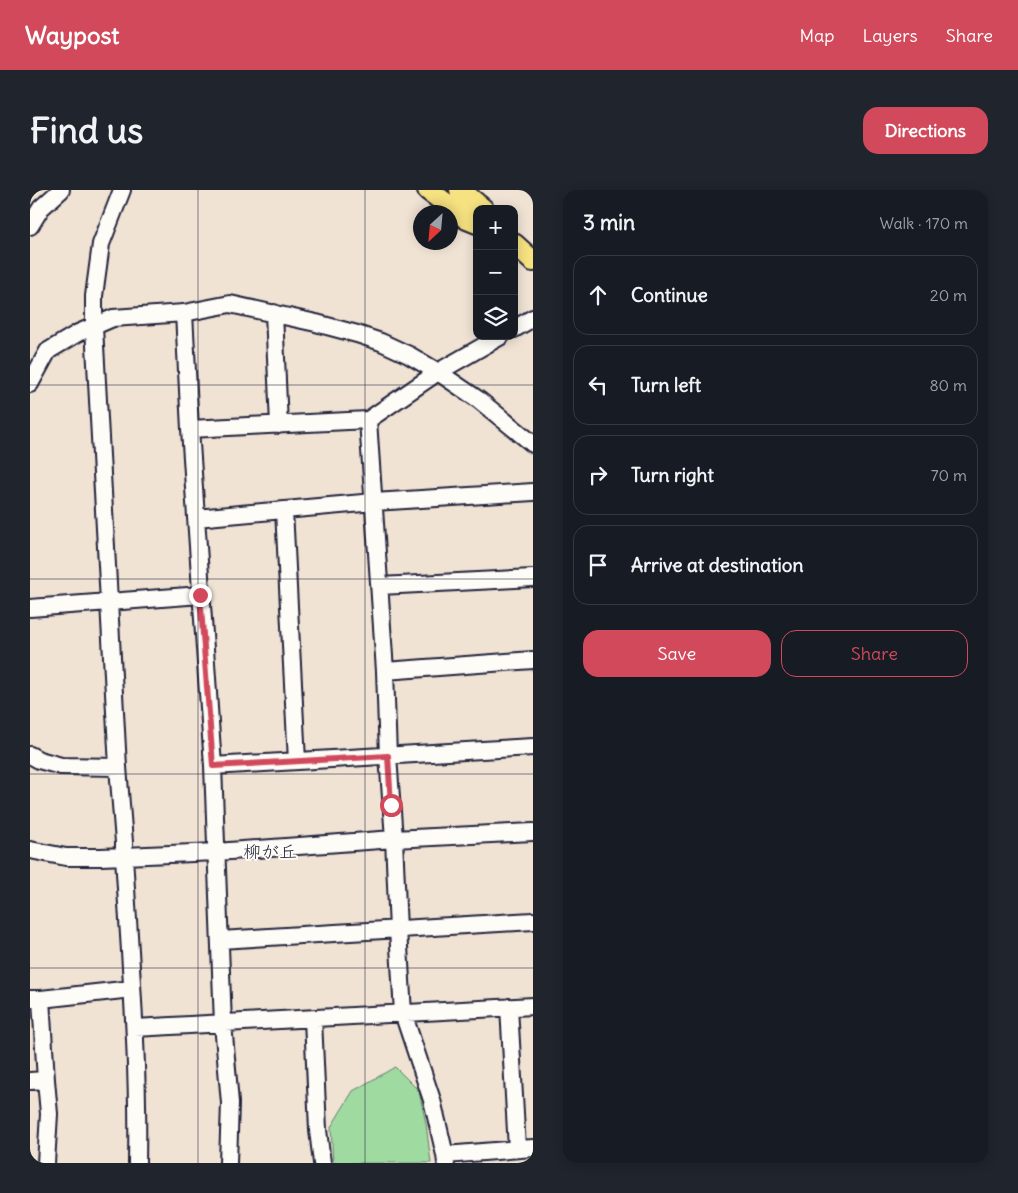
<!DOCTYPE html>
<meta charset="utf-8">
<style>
:root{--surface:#171b24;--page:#20242c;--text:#f1f3f6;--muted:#9ea1a6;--line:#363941;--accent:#d1495b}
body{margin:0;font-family:Delius,"Klee One",sans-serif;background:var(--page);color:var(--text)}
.controls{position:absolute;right:15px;top:15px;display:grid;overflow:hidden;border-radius:10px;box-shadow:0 2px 12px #0003}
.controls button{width:45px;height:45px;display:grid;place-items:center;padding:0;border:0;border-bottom:1px solid var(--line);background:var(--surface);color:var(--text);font:25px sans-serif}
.compass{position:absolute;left:383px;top:15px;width:45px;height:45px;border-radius:50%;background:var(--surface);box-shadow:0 2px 12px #0003;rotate:206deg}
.stop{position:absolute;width:15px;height:15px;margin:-11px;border:4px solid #d1495b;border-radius:50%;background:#fff}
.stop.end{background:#d1495b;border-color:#fff;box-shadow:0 1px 5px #0008}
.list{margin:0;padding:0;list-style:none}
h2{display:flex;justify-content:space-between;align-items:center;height:65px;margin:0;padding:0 20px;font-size:21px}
h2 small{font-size:16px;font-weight:400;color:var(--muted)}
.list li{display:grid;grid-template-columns:32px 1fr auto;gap:15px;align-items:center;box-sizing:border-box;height:80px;margin:0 10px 10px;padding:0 10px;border:1px solid var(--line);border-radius:15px}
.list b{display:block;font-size:19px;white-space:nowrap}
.list em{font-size:16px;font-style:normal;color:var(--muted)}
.actions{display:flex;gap:10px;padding:15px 20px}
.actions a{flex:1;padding:11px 0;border:1px solid var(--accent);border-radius:15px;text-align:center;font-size:18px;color:var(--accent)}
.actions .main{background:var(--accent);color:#fff}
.icon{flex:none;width:28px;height:28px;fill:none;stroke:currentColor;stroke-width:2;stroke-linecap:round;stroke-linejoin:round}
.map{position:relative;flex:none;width:503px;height:973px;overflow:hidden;border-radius:15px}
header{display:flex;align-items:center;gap:30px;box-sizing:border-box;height:70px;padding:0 25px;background:var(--accent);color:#fff}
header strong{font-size:24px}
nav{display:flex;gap:28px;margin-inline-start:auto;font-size:18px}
.intro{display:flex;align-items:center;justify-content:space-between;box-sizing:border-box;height:120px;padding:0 30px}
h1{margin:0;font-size:35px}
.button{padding:12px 22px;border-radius:15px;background:var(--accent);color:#fff;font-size:18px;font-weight:700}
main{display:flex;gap:30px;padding:0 30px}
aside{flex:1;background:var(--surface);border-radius:15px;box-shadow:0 2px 12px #0003}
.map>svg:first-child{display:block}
</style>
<header>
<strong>Waypost</strong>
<nav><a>Map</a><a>Layers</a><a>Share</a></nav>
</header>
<div class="intro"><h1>Find us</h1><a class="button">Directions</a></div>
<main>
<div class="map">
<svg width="503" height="973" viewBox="0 0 503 973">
<rect width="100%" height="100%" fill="#f0e3d4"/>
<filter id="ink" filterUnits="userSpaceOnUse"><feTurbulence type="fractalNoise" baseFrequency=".02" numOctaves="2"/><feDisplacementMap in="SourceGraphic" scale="10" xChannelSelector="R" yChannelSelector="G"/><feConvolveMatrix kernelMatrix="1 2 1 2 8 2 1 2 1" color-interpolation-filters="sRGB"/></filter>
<g filter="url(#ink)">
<!-- green -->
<path fill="#9fdaa0" stroke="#607e6e" d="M365,877L389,901L396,934L401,973H303L301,937L323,901Z"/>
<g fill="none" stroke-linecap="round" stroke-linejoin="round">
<defs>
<path id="minor" d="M92,0L71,54L64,106V137L88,577L94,652V666C100,768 109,871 107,973
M0,36L11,18L31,0
M154,123L160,239L183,576L193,834L200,913L198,973
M244,123L249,235
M484,139L503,128
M0,194L18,161L48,143L83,128L154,123L200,114L286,133L327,144L351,152L379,165L408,182L449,210L503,254
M338,230L355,481L358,566L364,649L368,740L373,823L402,910L415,965L416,973
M160,239L338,230L408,182L471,146
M254,320L267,571
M166,328L344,312L503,302
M350,396L503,388
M0,418L171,405
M355,481L503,470
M0,565L9,570L31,576L88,577
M183,576L503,557
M0,660L36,667H71L186,662L364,649L503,642
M190,750L503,731
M0,809H11L102,799
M11,809L16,890L19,924L16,973
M479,817L487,959
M283,829L288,940L292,973
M105,838L503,816
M0,891L16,890
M415,965L503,958"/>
<path id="major" d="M398,0L437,29L447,33
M430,0L453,19
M484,54L503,71"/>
</defs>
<!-- minor casing -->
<use href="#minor" stroke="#22223b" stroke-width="20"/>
<!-- major casing -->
<use href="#major" stroke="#22223b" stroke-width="24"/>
<!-- minor -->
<use href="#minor" stroke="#fdfcf7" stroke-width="16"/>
<!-- major -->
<use href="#major" stroke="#f7e281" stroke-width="20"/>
</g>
</g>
<g fill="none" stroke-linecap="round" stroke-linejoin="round" filter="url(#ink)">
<!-- route -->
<path stroke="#d1495b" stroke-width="6" d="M170,405L183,576L358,566L361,615"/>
</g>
<!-- grid -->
<path fill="none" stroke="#22223b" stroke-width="1" stroke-opacity="0.55" d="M168,0V973M335,0V973M0,195H503M0,389H503M0,584H503M0,778H503"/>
<g text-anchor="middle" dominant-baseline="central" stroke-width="4" stroke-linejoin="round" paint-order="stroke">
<!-- quarter labels -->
<g font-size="18" fill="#22223b" stroke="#fdfcf7">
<text x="240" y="661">柳が丘</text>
</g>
</g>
</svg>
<div class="controls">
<button>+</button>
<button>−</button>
<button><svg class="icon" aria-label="layers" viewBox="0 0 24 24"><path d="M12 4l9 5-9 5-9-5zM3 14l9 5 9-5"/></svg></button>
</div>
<svg class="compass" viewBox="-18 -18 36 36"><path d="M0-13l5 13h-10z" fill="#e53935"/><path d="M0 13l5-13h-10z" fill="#9ea1a6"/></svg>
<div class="stop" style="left:361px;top:615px"></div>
<div class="stop end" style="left:170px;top:405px"></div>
</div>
<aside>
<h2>3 min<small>Walk · 170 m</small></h2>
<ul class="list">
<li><svg class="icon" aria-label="ahead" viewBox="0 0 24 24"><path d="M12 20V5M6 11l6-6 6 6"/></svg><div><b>Continue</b></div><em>20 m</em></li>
<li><svg class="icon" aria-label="left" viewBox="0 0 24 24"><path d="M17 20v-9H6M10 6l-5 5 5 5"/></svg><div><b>Turn left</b></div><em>80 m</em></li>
<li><svg class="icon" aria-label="right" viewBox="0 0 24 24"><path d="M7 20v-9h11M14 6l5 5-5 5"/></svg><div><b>Turn right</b></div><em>70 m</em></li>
<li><svg class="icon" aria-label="arrive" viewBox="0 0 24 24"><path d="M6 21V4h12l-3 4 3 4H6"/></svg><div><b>Arrive at destination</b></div></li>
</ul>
<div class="actions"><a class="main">Save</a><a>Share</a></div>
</aside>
</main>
